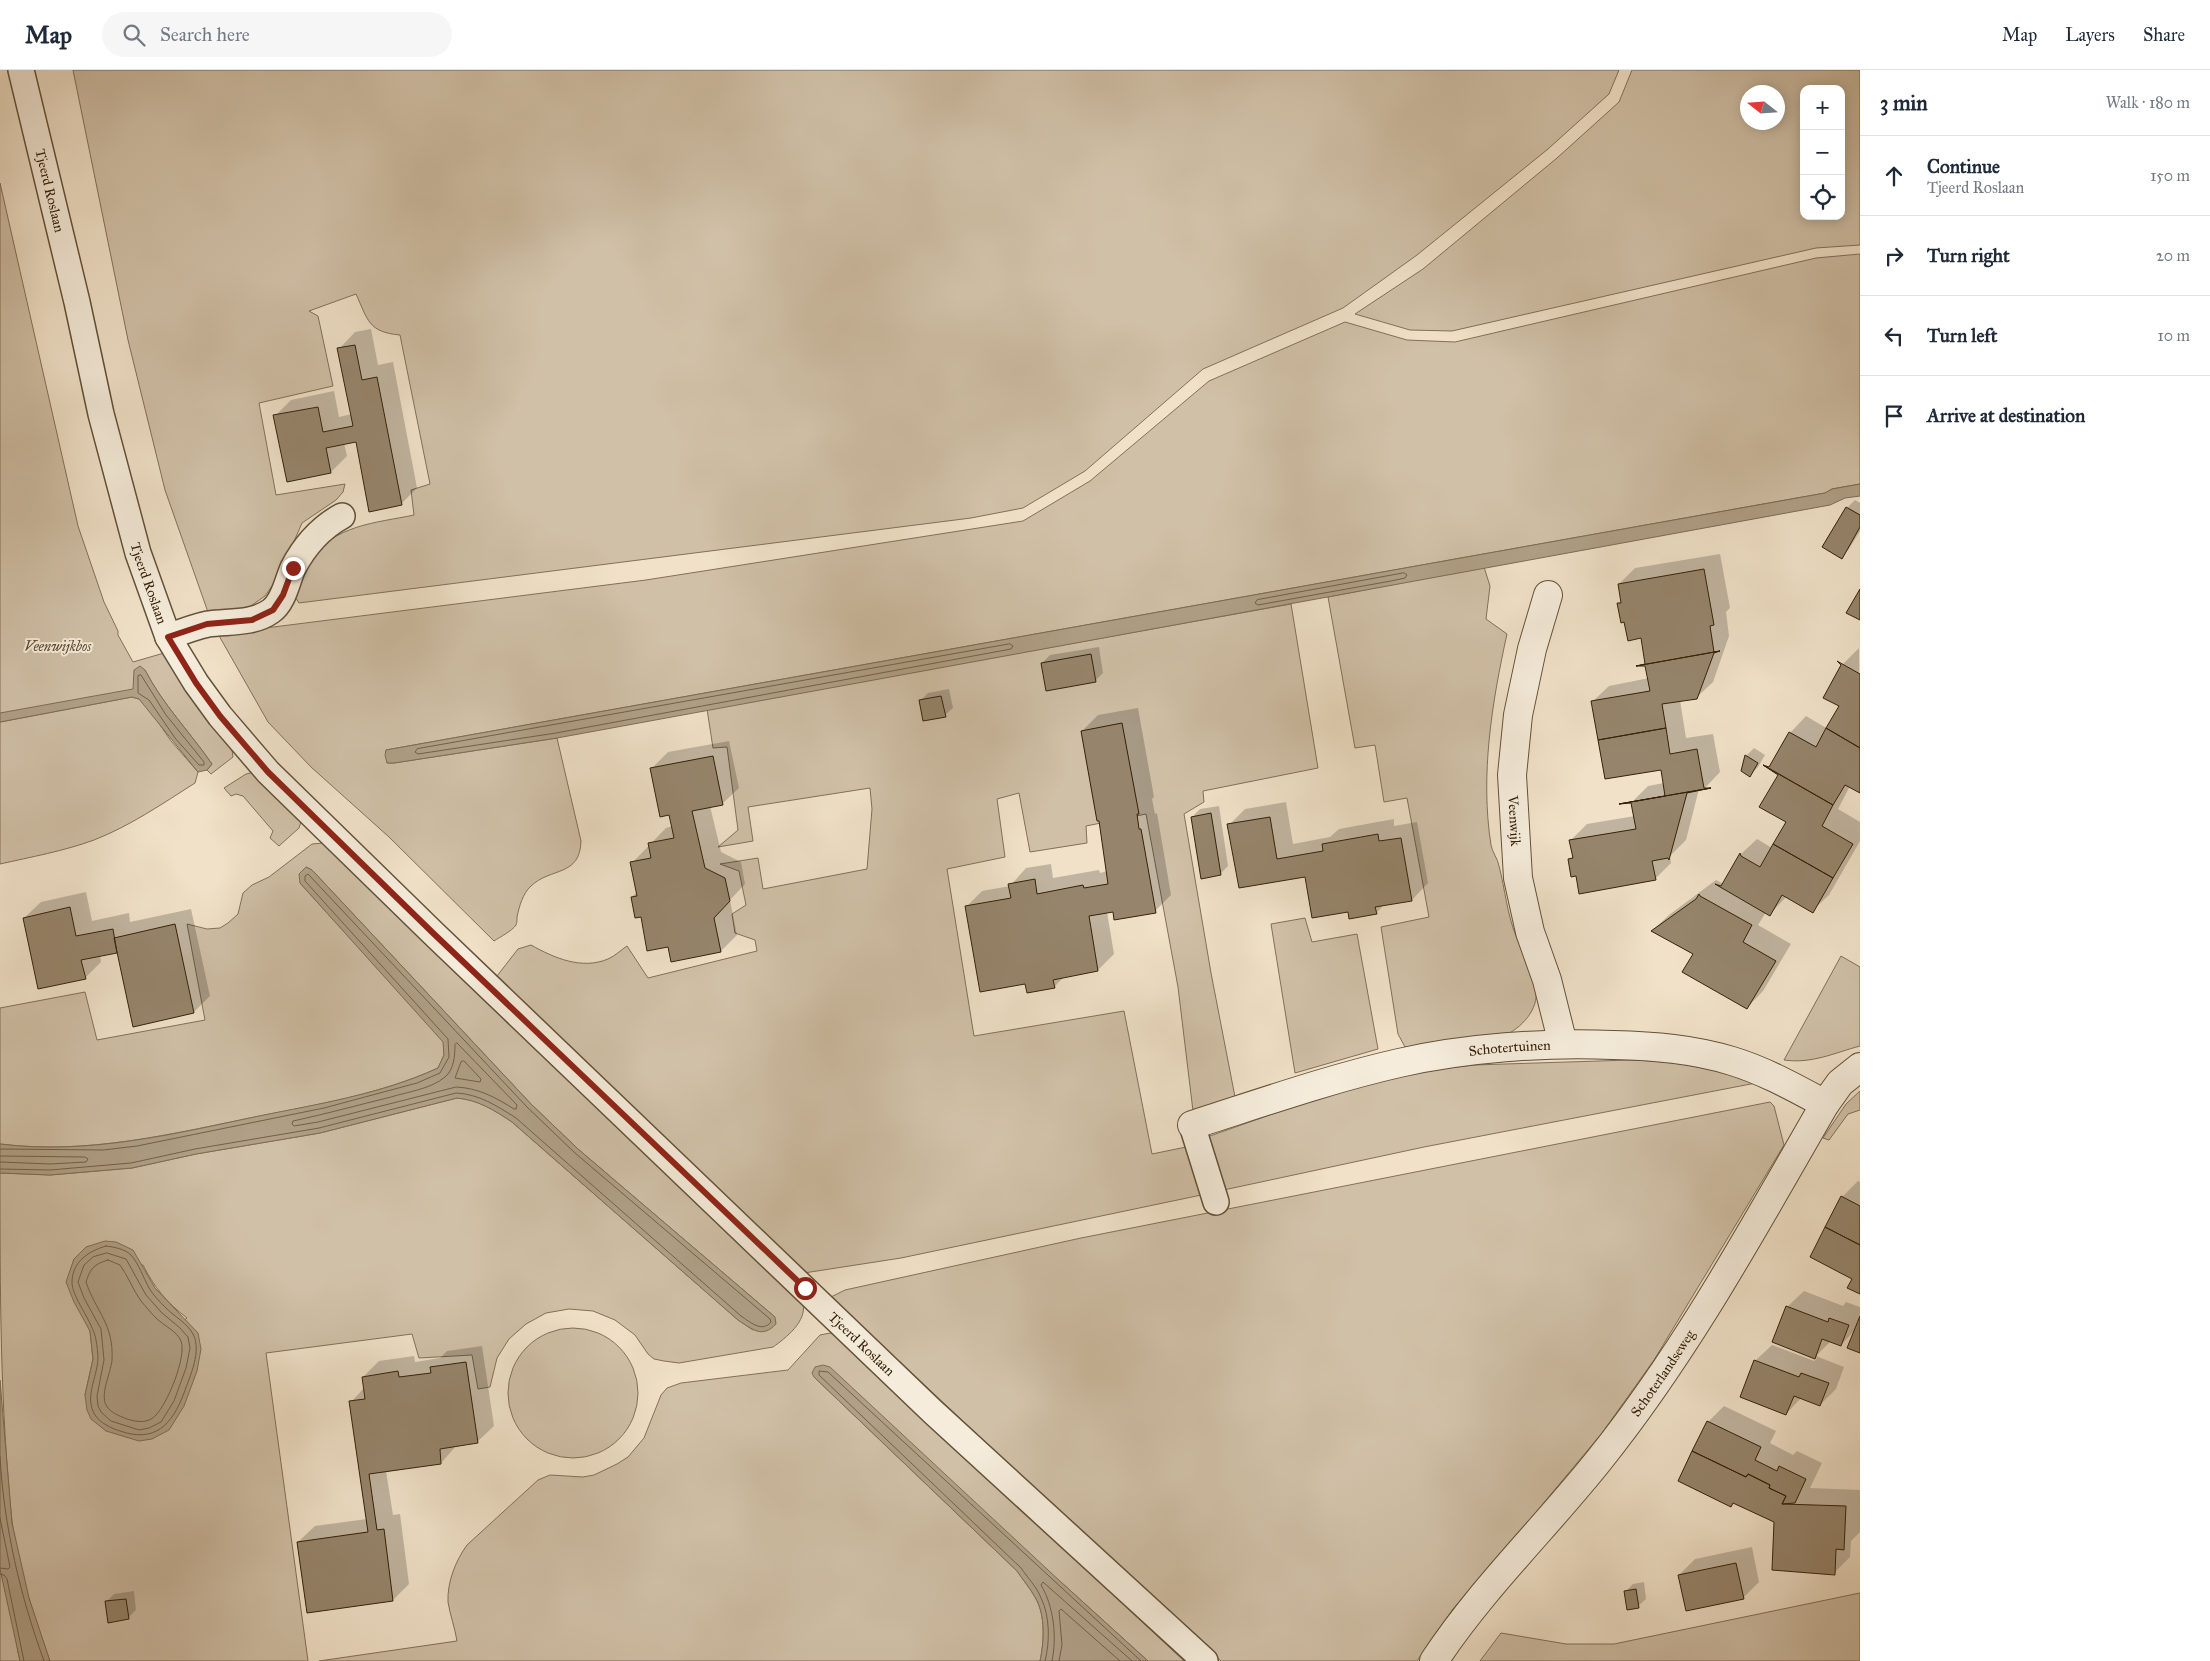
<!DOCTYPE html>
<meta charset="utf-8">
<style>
:root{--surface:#fff;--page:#f6f6f7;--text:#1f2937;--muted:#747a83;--line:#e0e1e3}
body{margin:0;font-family:"IM FELL Great Primer",serif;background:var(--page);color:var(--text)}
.controls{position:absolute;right:15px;top:15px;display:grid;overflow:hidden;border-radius:10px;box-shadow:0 2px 12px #0003}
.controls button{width:45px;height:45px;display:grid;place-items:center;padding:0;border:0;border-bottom:1px solid var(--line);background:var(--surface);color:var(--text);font:25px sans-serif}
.compass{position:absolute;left:1740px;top:15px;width:45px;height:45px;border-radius:50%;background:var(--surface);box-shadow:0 2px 12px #0003;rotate:287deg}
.stop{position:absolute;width:15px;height:15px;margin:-11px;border:4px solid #8f2418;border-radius:50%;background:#fff}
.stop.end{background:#8f2418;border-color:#fff;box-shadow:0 1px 5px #0008}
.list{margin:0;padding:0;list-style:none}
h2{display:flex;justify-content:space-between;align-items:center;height:65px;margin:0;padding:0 20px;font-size:21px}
h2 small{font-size:16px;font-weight:400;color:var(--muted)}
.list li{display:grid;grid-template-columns:32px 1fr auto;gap:15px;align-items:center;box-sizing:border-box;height:80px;padding:0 20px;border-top:1px solid var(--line)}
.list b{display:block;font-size:19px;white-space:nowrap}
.list p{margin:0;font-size:16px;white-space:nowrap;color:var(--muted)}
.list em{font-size:16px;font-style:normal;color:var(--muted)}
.icon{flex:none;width:28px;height:28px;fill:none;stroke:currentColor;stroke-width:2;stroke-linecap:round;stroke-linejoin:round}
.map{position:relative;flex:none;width:1860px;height:1591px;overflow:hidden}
header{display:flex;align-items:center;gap:30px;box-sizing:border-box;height:70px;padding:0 25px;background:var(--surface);border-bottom:1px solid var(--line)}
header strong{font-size:24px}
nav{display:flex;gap:28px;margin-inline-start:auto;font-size:18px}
.search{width:350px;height:45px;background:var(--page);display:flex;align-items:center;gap:12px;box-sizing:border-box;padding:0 18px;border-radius:28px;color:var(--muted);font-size:19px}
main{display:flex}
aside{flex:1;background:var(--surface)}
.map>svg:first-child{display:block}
</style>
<header>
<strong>Map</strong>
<div class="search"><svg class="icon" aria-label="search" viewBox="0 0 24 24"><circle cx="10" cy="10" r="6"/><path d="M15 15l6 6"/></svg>Search here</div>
<nav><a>Map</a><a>Layers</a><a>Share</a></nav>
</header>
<main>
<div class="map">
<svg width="1860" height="1591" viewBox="0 0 1860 1591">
<rect width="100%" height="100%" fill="#f0e1c8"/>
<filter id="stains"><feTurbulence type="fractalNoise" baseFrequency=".004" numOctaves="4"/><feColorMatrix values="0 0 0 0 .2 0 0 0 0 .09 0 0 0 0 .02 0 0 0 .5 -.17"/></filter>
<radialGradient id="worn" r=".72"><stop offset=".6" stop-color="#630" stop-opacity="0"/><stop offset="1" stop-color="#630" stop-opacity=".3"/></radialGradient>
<!-- green -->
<path fill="#d0c0a7" stroke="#827058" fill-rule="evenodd" d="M73,0H1619L1609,24L1548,79L1417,185L1343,238L1203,299L1085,401L1023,438L971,448L299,533L295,527C300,516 304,502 311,491C332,455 376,453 414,445L411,420L430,414L400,265C368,262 368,250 356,224L309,241L318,246L333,316L259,333L276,425L345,414L343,422L336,430L302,453L279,506L265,526L245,540L209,545L165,420L128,270Z
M1632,0H1860V175L1816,178L1452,261L1410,260L1355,244L1423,199L1557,88L1619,32ZM1804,19H1841V146H1804ZM1778,22V52H1748V22Z
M0,113L78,456L104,532L118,561V565L133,592L164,583L208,652L232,680L233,687L211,704L207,700L212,694C190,662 163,635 145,600L142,621L0,647Z
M1860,184V414L1832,419L1825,423L386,680L387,693H394L557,668L581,771C580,807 551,797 531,816C523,823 519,837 517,847C517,850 517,853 516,855C512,861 500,867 494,871L389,767L311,697L268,652L218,564L646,510L1023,451L1090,411L1209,311L1345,252L1407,270L1455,272L1816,188Z
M1484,497L1490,516L1486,549L1507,564C1492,632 1480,705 1491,775C1492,782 1498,789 1499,796C1505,819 1507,844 1516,866C1522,883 1534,901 1536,919C1539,940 1521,958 1504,966L1405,977L1398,964L1381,857L1429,847L1407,728L1384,732L1375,675L1355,678L1328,527Z
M1291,534L1318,698L1203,721L1204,732L1184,744L1211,903L1235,1027L1193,1041L1178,917L1146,744L1086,756L1087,773L1030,782L1019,723L997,729L1005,787L947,799L974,966L1124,941L1152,1084L1191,1076L1206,1124L901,1188L804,1203L497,906L518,879L531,875C554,888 582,900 608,889C615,886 621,880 627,876L648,908L757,881L755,870L735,863L732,844L746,835L739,801L720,794L758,788L763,819L867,799L872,739L870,718L748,737L753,771L718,777L738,760L727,677L713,678L707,639Z
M132,627L139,629L145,633L171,671L198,702L195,713C162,734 130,756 94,770C64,781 31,787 0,794V652Z
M255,702L298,746L301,752L299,758L279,776L270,768L273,761L243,726L236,724L231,726L224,718L246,704Z
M323,773L803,1234C807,1251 786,1268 773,1277L679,1293L664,1291L654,1289L648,1284L635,1265L615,1250L593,1241L569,1239L546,1243L526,1254L509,1269L497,1288L490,1317L478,1319L472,1285L419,1288L412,1264L266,1283L308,1591H50C33,1546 19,1499 12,1452C0,1337 0,1219 0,1103L50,1105L132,1098L196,1084L320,1063L457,1028C479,1030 494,1040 512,1052L738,1250L753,1260L775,1247L578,1079L531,1034L312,800L306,797L300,813L444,972V985L438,998C381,1024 316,1035 255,1047C171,1064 86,1085 0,1074V938L85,922L97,970L205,950L187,854L207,859L220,858L228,853L238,844L243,823L252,815L269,807L312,774ZM74,1189L143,1195C154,1217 167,1233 187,1248L85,1325L93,1289L90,1261L67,1212Z
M1305,848L1312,872L1357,864L1378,979L1295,1003L1271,854Z
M1841,886L1860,897V976C1834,983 1812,994 1784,990Z
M1630,990C1674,991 1715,998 1756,1013L1424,1077L1219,1121L1204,1068L1350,1017L1431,1000L1474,995Z
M1860,1021V1040L1848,1044L1829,1070L1823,1068L1846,1034Z
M1770,1032L1774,1036L1784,1075L1654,1290L1602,1363L1501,1484L1453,1539L1417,1591H1221L1180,1555L831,1227L845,1220L1081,1168Z
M508 1323a65 65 0 1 1 130 0a65 65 0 1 1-130 0Z
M830,1263L835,1265L1184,1591H1148L1062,1513L814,1307L1017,1501C1023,1510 1030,1518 1035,1527C1046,1545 1044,1573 1040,1591H319L457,1571C455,1558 450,1545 448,1532C447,1512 456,1490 467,1475L538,1410L550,1405L583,1407L594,1405L617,1394L628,1387L644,1368L661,1325L667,1318L681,1313L788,1300L820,1265Z
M0,1464L18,1582L20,1591H0Z
M1860,1523V1591H1480L1501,1563L1566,1574H1614Z"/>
<!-- water -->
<path fill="#b0a087" stroke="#7e6d54" d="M1860,414V426L1845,428L1830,435L557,668L394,693H387L385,685L386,680L1825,423L1832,419Z
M140,596L145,600C163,635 190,662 212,694L207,700L198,702L139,629L132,627L0,652V643L133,619L134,600Z
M306,797L312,800L531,1034L578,1079L775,1247L776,1254C762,1269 752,1259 738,1250L512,1052C494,1040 478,1030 457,1028L320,1063L196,1084L132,1098L50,1105L0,1103V1074C88,1085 174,1064 259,1046C318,1034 382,1024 438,998L444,985L443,972L300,813L299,804Z
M105,1171L116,1172L133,1180L155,1218L198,1263L201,1279L197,1301L184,1336L169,1360L152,1369L139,1371L106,1361L91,1349L87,1340L85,1325L93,1289L90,1261L74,1232L66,1212L74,1189L86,1177Z
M823,1295L830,1297L1062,1513L1148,1591H1040C1044,1573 1046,1545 1035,1527C1030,1518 1023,1510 1017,1501L814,1307L812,1303L815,1297Z
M0,1310L12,1453L29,1528L50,1591H20L0,1499Z"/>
<!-- shadow -->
<path fill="#0003" d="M371,259L378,295L393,292L417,418L401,434L357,370L344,373L347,386L331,402L275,346L291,330L334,321L339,347L352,344L339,279L355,262Z
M1855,430L1860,433V461L1849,479L1841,487L1847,438Z
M1720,484L1730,538L1726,542L1729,566L1713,612L1696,628L1680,630L1686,668L1713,664L1720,702L1704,719H1699L1686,770L1670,786L1671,793L1655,809L1577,804L1569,790L1573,786L1570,771L1587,754L1635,746L1632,732L1648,716L1664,713L1662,698L1592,632L1609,616L1649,608L1642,567L1625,551L1618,534L1622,530L1619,514L1635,498Z
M1099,577L1103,603L1095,611L1042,593L1050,585Z
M1859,578L1860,722L1850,716L1838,739L1860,752V771L1829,825L1812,841L1787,826L1770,844L1766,842L1758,855L1791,874L1763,921L1747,938L1694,883L1653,860L1669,845L1716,810L1724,814L1740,785L1757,769L1772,778L1787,752L1780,704L1770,698L1790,663L1806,646L1828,659L1841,635L1843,594Z
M949,619L953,638L945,645L920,631L928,623Z
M1138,638L1154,727L1152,729L1155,744L1157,743L1171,825L1155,841L1107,842L1114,884L1098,900L1065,906L1054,917L1026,913L966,837L982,821L1010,816L1026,798L1051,794L1053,808L1099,800L1100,803L1107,801L1100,750L1082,661L1098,645Z
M729,671L739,718L722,734L710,736L721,782L741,792L745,814L730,830L737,865L721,881L669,876L642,846L632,827L637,822L632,793L666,758L673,756L670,743L651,699L668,682Z
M1754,678L1765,685L1758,697L1750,705L1746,686Z
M1286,732L1293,774L1330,767L1339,759L1394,749V756L1417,752L1428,813L1412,830L1385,834L1376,843L1306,806L1240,817L1229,755L1245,739Z
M1219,736L1228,796L1220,804L1192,747L1200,739Z
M86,822L92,851L129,843L130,852L191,839L210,926L194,942L118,881L100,885L101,892L85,908L24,848L41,832Z
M1858,1111L1860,1112V1223L1854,1208L1842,1127Z
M1804,1221L1843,1236L1846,1232L1860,1237V1282L1855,1260L1841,1275L1831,1271L1816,1286L1844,1297L1836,1319L1820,1335L1801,1328L1786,1344L1755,1291L1772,1275L1814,1291L1817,1288L1774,1272L1787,1237Z
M482,1276L494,1356L477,1372L457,1375L441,1393L386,1401L393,1445L400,1444L409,1514L393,1530L298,1472L315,1456L367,1449L351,1332L364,1318L363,1307L379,1291L414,1286L415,1292L440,1288L447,1281Z
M1724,1336L1776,1361L1770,1373L1793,1385L1797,1381L1822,1393L1810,1418L1860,1420V1462L1851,1471L1850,1487L1834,1503L1775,1452L1734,1432L1731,1435L1708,1352Z
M1752,1477L1759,1512L1743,1528L1679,1505L1695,1489Z
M1644,1512L1646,1529L1638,1536L1625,1522L1633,1514Z
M134,1521L136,1540L128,1548L106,1532L114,1524Z"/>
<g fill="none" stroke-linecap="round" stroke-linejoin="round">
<!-- shore -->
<path stroke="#726048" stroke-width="1" d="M1404,503L1407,505L1405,508L1391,511L1258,535L1255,533L1257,530Z
M1010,574L1013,576L1011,579L556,663L418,684L415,682L417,679Z
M141,605L166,645L204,692V695H199L175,668L149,630L138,623V606Z
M457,973L517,1035L516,1039H514C495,1027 478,1018 456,1017L318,1052L294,1056L292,1054L293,1051C326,1044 358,1035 391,1027C407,1022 431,1019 445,1007C454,1000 455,985 455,975Z
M464,991L481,1009L480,1012L455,1008L461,992Z
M0,1079L103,1080L137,1076L324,1038L417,1013L440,1003L449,987L448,969L305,811V806L308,804L527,1037L575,1083L770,1249L771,1252C762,1263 750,1252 741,1246L516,1048C497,1036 479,1024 456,1023L319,1058L195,1079L131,1093L50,1100L0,1099
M0,1086L85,1087L88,1089L86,1092L50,1094L0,1092
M106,1176C114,1177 125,1179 131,1185C139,1194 143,1207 149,1218C153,1225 160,1232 166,1238C175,1247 187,1253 193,1264C202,1281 190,1306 184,1323C172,1355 155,1373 120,1361C111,1358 100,1353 95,1345C84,1327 97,1308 98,1289C98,1283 97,1276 96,1270C93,1251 71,1227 72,1211C73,1191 89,1181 106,1176Z
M107,1183L126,1189L146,1225L162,1243L179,1257L188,1267L190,1278L186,1298L174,1331L161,1352L149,1358L139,1360L111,1351L101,1342L98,1336L97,1326L104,1290L101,1259L84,1228L78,1212L84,1195L93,1187Z
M108,1190L120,1195C128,1206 133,1220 141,1231C146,1237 151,1243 156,1248C164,1256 177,1261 181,1271C187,1287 167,1334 156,1345C148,1354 137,1352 127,1349C120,1346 113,1344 108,1338C98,1327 111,1303 112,1290C114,1254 96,1242 86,1212C90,1199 94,1194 108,1190Z
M0,1387C4,1457 20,1525 44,1591
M0,1448L10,1497L8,1499L0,1498
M0,1504L4,1505L7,1509L24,1591
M1045,1591C1050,1572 1050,1546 1041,1528C1037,1517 1027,1507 1021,1498L819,1305V1301L828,1302L1141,1591
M1052,1591C1057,1567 1054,1537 1041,1515L1043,1512L1132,1591
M1059,1591L1062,1575L1059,1541L1061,1539L1120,1591"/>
</g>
<!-- building -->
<path fill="#96856c" stroke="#342108" d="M355,275L362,310L377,307L402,435L369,442L356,372L326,378L331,403L287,412L273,345L318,337L323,362L353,356L337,278Z
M1846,437L1860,445V457L1842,489L1822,477Z
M1704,499L1714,555L1710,556L1714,582L1720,581L1636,596L1645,594L1641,568L1628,571L1624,552L1621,553L1617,533H1621L1618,514Z
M1860,519V550L1846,543Z
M1720,581L1714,583L1697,629L1662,634L1666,658L1598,670L1591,631L1650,621L1645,596H1636Z
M1091,584L1096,612L1046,621L1041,593Z
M1837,591L1860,604V678L1826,658L1839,636L1823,628L1841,595Z
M941,626L946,647L923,651L919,630Z
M1122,653L1139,744H1137L1139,759H1141L1156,843L1114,850L1113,842L1089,846L1098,901L1053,910L1055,918L1027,923L1025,914L980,922L965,836L1011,828L1008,814L1035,809L1037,824L1083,815L1084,818L1108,814L1099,751H1097L1081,661Z
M1666,658L1670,684L1697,679L1704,718H1711L1619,734L1665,726L1661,700L1605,709L1598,670Z
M1826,658L1860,678V723L1845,715L1833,735L1763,695L1769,697L1789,662L1816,677Z
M1745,685L1758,693L1750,707L1741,701Z
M713,686L723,735L692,741L705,798L725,808L730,831L714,848L721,882L671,892L668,877L647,881L641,847L635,848L631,827L637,826L630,792L651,788L648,773L674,768L669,745L660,747L650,698Z
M1763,695L1833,735L1822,756L1853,774L1833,808L1773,774L1786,752L1759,737L1778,705Z
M1711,718L1687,723L1669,790L1668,788L1652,791L1656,810L1579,824L1576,806L1571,807L1568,789L1573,788L1569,770L1636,759L1631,733L1619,734Z
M1211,743L1221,805L1201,809L1191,747Z
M1270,747L1277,789L1323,781L1322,774L1378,764L1379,771L1401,768L1412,831L1375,837L1377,844L1349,849L1348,842L1312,848L1305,807L1239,818L1227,754Z
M1773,774L1833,808L1813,843L1782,825L1770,846L1715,814L1721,816L1740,783L1741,786L1760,797Z
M1699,824L1700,826L1752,855L1743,872L1776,891L1747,939L1682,902L1693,884L1651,861L1696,829Z
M70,837L76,866L113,859L117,883L81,890L86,909L38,919L23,848Z
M175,854L194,943L133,957L114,868Z
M1841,1126L1860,1136V1175L1825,1157Z
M1825,1157L1860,1175V1224L1847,1218L1852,1209L1810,1187Z
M1786,1236L1828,1252L1829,1248L1849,1255L1841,1276L1822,1269L1815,1289L1772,1272Z
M1860,1246V1283L1847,1278Z
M1754,1290L1799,1307L1801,1303L1829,1313L1820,1336L1794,1326L1786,1345L1740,1327Z
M466,1292L478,1373L440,1379L441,1394L369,1404L377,1460L384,1459L393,1531L307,1543L297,1472L368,1462L349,1331L365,1329L362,1307L398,1301L399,1307L431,1303L430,1297Z
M1707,1351L1761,1377L1755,1390L1777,1401L1779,1396L1806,1409L1795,1433L1782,1434L1786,1426L1769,1418L1770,1415L1748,1404L1746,1407L1692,1381Z
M1692,1381L1746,1407L1748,1404L1770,1415L1769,1418L1786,1426L1782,1434L1846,1436L1844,1480L1836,1479L1835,1505L1772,1500L1774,1452L1733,1433L1731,1437L1678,1411Z
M1736,1493L1744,1529L1686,1541L1678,1505Z
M1636,1519L1639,1538L1627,1540L1624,1521Z
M126,1529L129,1549L108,1553L105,1531Z"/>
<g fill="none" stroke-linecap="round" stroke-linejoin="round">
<defs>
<g id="service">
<path id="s1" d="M21,0L77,232L101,344L138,483L168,567L196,613L220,646L268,702L433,863L932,1341L1205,1591"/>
<path d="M168,567C181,562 194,557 208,554C229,551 253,554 271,541C284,532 287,511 293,498C305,475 320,458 342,446"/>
<path d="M1192,1055L1216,1132"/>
</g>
<g id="minor">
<path id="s2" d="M1548,525L1532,579L1518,645L1512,705L1518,808L1530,862L1547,910L1563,974"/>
<path id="s3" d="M1192,1055C1261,1033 1329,1009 1399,993C1464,978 1546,972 1613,975C1654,976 1693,979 1732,991C1765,1001 1795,1018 1825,1034"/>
<path id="s4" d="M1434,1591C1482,1518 1546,1457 1600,1389C1688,1279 1755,1155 1825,1034L1840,1013L1860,997"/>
</g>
</defs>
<!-- service casing -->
<use href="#service" stroke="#635138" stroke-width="28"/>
<!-- minor casing -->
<use href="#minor" stroke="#635138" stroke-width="30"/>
<!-- service -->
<use href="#service" stroke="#f5ecdb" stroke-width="25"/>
<!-- minor -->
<use href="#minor" stroke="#f5ecdb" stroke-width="28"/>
</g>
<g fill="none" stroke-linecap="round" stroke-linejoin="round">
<!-- route -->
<path stroke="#8f2418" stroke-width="6" d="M293,498L283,525L273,540L252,550L207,554L168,567L196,613L220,646L268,702L433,863L805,1218"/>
</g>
<g text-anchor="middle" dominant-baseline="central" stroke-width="4" stroke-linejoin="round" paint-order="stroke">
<!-- street labels -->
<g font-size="14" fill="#342108" stroke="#f5ecdb">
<text stroke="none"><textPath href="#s1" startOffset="124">Tjeerd Roslaan</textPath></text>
<text stroke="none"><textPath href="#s1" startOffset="529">Tjeerd Roslaan</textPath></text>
<text stroke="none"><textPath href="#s2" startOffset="230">Veenwijk</textPath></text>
<text stroke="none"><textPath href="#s3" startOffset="328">Schotertuinen</textPath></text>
<text stroke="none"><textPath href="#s1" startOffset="1579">Tjeerd Roslaan</textPath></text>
<text stroke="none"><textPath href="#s4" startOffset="368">Schoterlandseweg</textPath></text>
</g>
<!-- park labels -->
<g font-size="14" font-style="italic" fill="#5b4930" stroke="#f5ecdb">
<text x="58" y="576">Veenwijkbos</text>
</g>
</g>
<rect width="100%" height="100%" filter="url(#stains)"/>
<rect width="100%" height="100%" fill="url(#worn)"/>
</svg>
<div class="controls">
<button>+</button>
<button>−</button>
<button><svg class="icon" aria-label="locate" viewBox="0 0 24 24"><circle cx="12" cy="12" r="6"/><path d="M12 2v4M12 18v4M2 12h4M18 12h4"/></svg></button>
</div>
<svg class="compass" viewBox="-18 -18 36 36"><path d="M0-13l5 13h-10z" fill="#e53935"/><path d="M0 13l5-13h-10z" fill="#747a83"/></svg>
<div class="stop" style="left:805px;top:1218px"></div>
<div class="stop end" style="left:293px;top:498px"></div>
</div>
<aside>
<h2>3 min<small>Walk · 180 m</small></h2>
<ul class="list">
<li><svg class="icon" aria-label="ahead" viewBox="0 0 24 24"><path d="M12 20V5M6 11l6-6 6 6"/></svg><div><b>Continue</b><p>Tjeerd Roslaan</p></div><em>150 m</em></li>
<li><svg class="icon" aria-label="right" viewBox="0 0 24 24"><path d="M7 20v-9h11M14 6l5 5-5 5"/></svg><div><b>Turn right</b></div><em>20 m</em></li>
<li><svg class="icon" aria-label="left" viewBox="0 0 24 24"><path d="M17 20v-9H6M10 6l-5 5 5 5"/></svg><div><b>Turn left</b></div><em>10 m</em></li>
<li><svg class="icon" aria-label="arrive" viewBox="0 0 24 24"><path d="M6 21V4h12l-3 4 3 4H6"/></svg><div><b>Arrive at destination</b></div></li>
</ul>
</aside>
</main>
